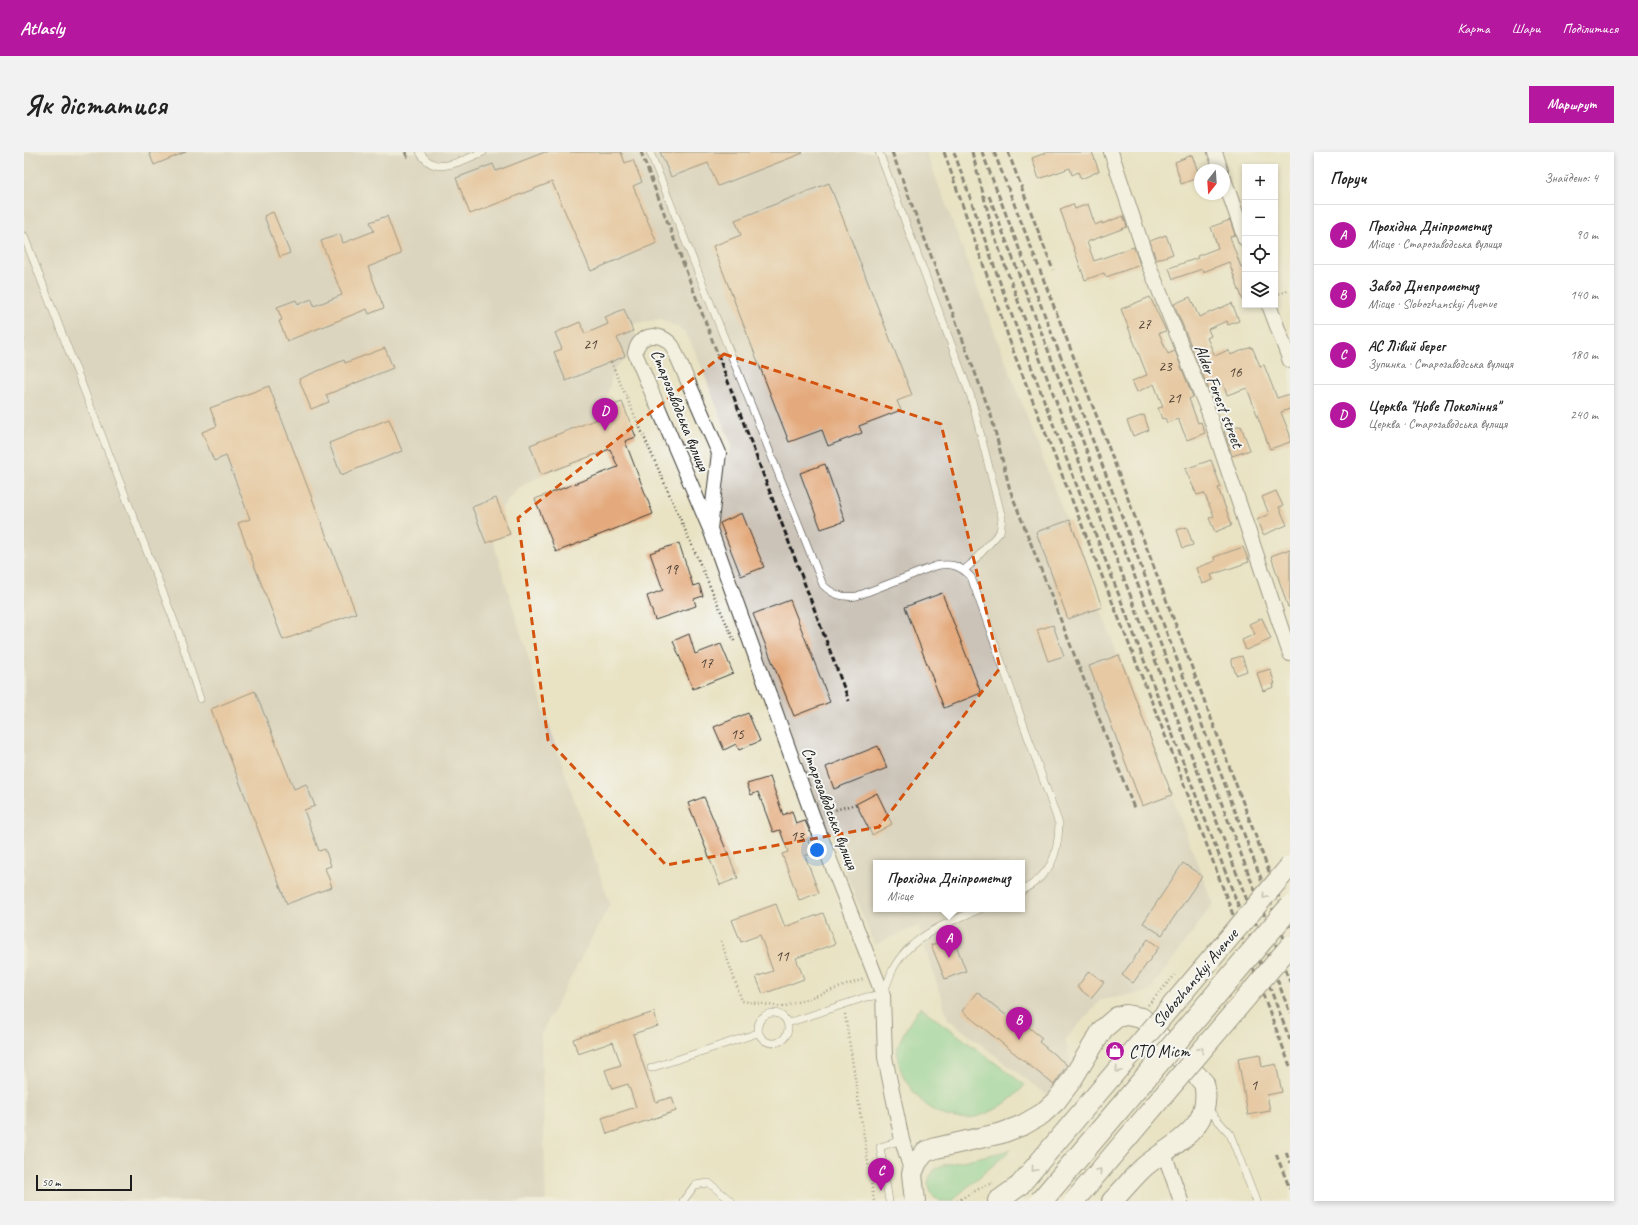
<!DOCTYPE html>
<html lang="uk">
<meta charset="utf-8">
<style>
:root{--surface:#fff;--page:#f2f2f2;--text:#222;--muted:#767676;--line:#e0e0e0;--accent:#b5179e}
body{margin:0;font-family:Caveat,sans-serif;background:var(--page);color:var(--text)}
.controls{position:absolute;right:12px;top:12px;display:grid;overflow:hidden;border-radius:0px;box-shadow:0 2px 6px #0003}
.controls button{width:36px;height:36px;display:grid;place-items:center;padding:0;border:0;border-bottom:1px solid var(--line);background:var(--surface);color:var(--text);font:20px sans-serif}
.compass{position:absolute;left:1170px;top:12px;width:36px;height:36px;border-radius:50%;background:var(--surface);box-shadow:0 2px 6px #0003;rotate:197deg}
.scale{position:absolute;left:12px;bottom:10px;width:96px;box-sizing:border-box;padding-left:4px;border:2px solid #1c1c1c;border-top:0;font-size:11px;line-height:14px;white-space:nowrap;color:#1c1c1c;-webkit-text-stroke:3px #f6f6f2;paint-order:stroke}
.you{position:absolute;left:793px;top:698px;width:14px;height:14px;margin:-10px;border:3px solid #fff;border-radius:50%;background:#1a73e8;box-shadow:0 0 0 6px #1a73e833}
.badge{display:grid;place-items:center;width:26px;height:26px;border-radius:50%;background:var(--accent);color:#fff;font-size:13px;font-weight:700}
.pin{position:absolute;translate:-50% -33px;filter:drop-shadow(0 1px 2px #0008)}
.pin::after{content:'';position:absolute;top:21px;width:14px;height:12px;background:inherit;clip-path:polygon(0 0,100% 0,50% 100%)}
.popup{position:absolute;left:849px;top:708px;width:152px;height:52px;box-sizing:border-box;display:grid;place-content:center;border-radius:0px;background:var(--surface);filter:drop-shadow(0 1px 3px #0005);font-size:13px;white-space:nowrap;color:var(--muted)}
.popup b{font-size:15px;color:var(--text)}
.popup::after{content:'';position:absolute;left:50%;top:100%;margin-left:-8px;border:8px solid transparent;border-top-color:var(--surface)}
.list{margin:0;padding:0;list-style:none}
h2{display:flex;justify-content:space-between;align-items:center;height:52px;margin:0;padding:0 16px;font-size:17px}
h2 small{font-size:13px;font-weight:400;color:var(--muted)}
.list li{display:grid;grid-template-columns:26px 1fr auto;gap:12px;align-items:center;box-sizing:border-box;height:60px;padding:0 16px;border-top:1px solid var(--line)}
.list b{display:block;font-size:15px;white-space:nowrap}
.list p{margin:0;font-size:13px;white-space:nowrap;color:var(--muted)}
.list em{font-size:13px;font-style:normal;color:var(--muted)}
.icon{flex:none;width:22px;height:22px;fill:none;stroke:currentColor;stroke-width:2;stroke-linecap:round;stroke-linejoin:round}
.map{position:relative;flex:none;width:1266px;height:1049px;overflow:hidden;border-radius:0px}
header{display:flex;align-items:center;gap:24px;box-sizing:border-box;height:56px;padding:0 20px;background:var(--accent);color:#fff}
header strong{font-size:19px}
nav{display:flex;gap:22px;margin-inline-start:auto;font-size:14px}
.intro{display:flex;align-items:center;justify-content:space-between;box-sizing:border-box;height:96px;padding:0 24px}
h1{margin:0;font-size:28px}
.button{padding:10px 18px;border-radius:0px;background:var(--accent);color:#fff;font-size:14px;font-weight:700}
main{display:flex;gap:24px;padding:0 24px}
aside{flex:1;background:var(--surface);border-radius:0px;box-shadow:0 2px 6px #0003}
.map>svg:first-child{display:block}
</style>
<header>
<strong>Atlasly</strong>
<nav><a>Карта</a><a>Шари</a><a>Поділитися</a></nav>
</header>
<div class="intro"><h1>Як дістатися</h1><a class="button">Маршрут</a></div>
<main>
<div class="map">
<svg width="1266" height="1049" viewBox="0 0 1266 1049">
<rect width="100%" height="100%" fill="#f6f6f2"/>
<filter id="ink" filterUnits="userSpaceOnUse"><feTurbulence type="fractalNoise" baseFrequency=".025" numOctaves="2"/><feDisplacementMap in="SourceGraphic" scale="8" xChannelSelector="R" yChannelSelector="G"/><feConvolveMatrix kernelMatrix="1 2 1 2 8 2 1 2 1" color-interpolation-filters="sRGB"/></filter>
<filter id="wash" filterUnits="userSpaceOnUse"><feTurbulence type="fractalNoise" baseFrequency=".012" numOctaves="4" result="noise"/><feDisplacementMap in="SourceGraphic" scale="16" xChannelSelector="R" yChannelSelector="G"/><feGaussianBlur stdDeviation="0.9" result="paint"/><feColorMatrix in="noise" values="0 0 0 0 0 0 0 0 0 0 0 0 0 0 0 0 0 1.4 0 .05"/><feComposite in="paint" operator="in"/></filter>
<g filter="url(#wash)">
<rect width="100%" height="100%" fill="#e9e3c4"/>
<!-- industrial -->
<path fill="#cbc3b8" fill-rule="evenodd" d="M0,0H902L1189,752L1125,840L1077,848L1041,888L1048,912L1025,945L924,867L894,774L850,793L679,358L708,294L672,201L660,179L637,167L608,172L612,184L602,207L591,215L568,297L494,336L464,373L525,573L586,752L517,882L522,1049H0ZM852,711H998V757H852Z"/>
<!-- green -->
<path fill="#7cd194" stroke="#4c7658" d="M896,855L1001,933C966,973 916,982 884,932C878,923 871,907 874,895C878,881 888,867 896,855Z
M987,998L927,1049H916L907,1041L904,1031L906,1024L911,1017L916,1014Z"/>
<g id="blocks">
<!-- building -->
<path fill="#e4aa7d" d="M125,0H162L130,13Z
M521,0H597L601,11L609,8L618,30L609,34L633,91L567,119L528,30L446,62L432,26L469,12L472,19Z
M636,0H778L779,1L694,34L684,11L647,25Z
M1024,0H1068L1075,19L1057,27L1054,20L1048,23L1046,16L1015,27L1008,6Z
M1168,3L1176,25L1157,32L1151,10Z
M805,31L888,243L873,249L877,258L835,274L838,281L804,294L798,278L765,290L689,94L717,83L711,68Z
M1049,52L1051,57L1064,52L1071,73L1078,70V72L1099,64L1102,71L1103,75L1063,90L1070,109L1110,95L1116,113L1082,125L1080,121L1061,128L1036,57Z
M249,60L266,101L256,105L240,64Z
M363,64L377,102L344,115L360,156L345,162L343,157L263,189L255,169L258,168L253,155L272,148L274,152L288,147L290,154L318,143L297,89L316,82L319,91L350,79L346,70Z
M1206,68L1211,83L1206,85L1217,115L1221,114L1220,151L1205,110L1179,120L1178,117L1149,127L1145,116L1174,106L1173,104L1194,96L1187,75Z
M1142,83L1149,102L1132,108L1126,89Z
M1126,145L1142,179L1135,181L1144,202L1151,199L1169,245L1165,247L1174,271L1177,270L1181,281L1163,288L1154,267L1143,271L1141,266L1138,267L1134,256L1139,255L1130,232L1113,240L1108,229L1123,223L1097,157Z
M1166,145L1175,165L1208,151L1215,169L1204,173L1203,169L1184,177L1187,184L1183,186L1191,204L1204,198L1206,203L1228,195L1236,214L1240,213L1253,246L1266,242V257L1257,260L1266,283V290L1246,297L1223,236L1203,243L1199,232L1185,238L1150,152Z
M600,157L609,179L593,186L601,204L542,229L530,200L538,197L531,181L556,170L561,182L584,172L581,165Z
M361,196L369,216L302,243L305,250L287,257L275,227L320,208L321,211Z
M245,234L332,461L259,488L214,371L226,367L202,304L190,309L178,280L193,274L186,256Z
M598,250L612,285L601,289L629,362L532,400L511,347L594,315L586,297L517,323L506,293L581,264L579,257Z
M1120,263L1125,278L1109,284L1103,269Z
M365,267L378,299L317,323L305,291Z
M1217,274L1226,298L1208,304L1200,279Z
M1187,308L1197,335L1194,336L1208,373L1191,380L1185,366L1190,364L1180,341L1173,343L1161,317Z
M801,312L821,369L797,377L776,321Z
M1252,339L1259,354L1255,355L1263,373L1239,383L1233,368L1245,362L1238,345Z
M472,346L486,382L462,391L448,355Z
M718,361L740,415L717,424L696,371Z
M1046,368L1078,455L1044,467L1012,380Z
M1163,375L1169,393L1159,396L1153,378Z
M655,391L669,434L675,432L679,444L670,447L672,454L631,468L623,444L639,438L626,401Z
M1219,395L1225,410L1187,423L1189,428L1178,432L1172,416L1191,409L1190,405Z
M1266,397V454L1264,455L1247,404Z
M918,441L957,541L920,556L881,455Z
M766,448L806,550L770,564L729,462Z
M1238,466L1247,487L1222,498L1218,488L1231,482L1225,472Z
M1029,473L1040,504L1024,509L1013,478Z
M665,482L671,502L697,492L709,521L669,537L649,489Z
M1095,503L1148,643L1118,654L1065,514Z
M1218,504L1223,519L1212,523L1207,507Z
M1246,517L1251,532H1249L1250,535L1239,539L1233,521Z
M231,539L270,637L282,632L291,654L280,658L295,699L301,697L307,714L301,716L308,735L263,752L187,557Z
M724,561L736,589L715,598L712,592L700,598L690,575Z
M854,594L863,616L810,637L802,615Z
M746,625L759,663L768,659L772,672L781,669L789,687L784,689L789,701L781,704L795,741L775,748L758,702L764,700L756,678L749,680L734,640L727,643L723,632Z
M853,641L868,672L848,683L832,652Z
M680,645L714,726L696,733L664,651Z
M1159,711L1178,724L1138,783L1119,771Z
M752,752L761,775L799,761L811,792L772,806L780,827L739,842L732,825L749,819L736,783L717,790L708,768Z
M929,785L942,819L921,827L907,793Z
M1124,787L1135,795L1109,831L1098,823Z
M1065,819L1080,830L1067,846L1053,835Z
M953,840L988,868L991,864L1018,886L1015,890L1043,913L1030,933L938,859Z
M630,860L634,874L609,882L632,950L648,945L652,959L583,982L578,966L612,955L604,932L588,937L581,918L597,913L589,890L554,902L549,887Z
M1236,902L1238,915L1252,912L1258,940L1243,943L1246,959L1224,963L1214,906Z"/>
</g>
</g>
<g filter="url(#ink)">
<use href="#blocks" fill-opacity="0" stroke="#3b3a35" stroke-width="1"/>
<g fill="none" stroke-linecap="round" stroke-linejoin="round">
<defs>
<path id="service" d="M396,0C410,26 439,8 459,0
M626,0L799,433C809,443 819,446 833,444L911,414C927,411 936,413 947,425L1035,672C1034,705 1027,722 998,739
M855,0L947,245L978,366L976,380L947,412L940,418
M0,84L154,479L176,547
M734 876a15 15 0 1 1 30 0a15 15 0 1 1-30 0Z
M764,871L842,845L859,843C862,835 865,826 869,817C886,784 925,770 956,757
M627,916L734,881
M1183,956L1206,982L1232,1049
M659,1049L671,1033L685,1031L707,1049
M865,1049L856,995L878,988"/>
<path id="minor" d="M1087,0L1124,111L1184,259L1266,502
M1191,0L1197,18
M1200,27L1221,87
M1245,153L1266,209
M686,377L695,301L649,195C638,179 615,180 611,201L686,377L789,665L859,843L861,905L878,988L888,1022
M1140,1001L1157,1049"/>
<path id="secondary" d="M891,1049L888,1022L893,1010L901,1000L912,996L978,981L999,973L1018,962L1032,949L1047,929L1079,877L1093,865L1102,863L1118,866L1180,931C1190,977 1149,991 1120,1015C1109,1025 1099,1038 1088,1049
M974,1049L995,1034"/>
</defs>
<!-- service casing -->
<use href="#service" stroke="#3b3a35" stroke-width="8"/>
<!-- minor casing -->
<use href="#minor" stroke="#3b3a35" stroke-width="16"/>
<!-- secondary casing -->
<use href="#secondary" stroke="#3b3a35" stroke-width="22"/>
<!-- path -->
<path stroke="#3b3a35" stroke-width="2.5" stroke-dasharray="1 3" stroke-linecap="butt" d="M1251,143L1266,138
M587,210L711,491
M800,661L832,652
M697,789L718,849L759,855L840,827
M1124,853L1151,823
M821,862L850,1049
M933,1049L962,1033L969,1031"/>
<!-- service -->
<use href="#service" stroke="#fff" stroke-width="7"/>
<!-- minor -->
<use href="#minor" stroke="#fff" stroke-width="14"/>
<!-- secondary -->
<use href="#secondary" stroke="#fff" stroke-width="20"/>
<!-- rail -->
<path stroke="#1c1c1c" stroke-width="3" stroke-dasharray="6 3" stroke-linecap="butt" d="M381,0L384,6
M617,0L825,549
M868,0L967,263L986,338L1110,656
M920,0L991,204L1150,606L1266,914
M930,0L985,156L1026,264L1266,888
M948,0L970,83L998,160L1266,861
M958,0L1266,802
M970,0L1078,278L1266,775
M984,0L1029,118
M965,44L1266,830
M1262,1000L1266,1011
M1252,1002L1266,1037"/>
<defs>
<path id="secondary-bridge" d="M995,1034L1266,714
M1050,1049L1266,794"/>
<path id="primary-bridge" d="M1017,1049L1266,755"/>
</defs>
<!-- secondary-bridge casing -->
<use href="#secondary-bridge" stroke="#3b3a35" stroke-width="22" stroke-linecap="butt"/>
<!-- primary-bridge casing -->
<use href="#primary-bridge" stroke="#3b3a35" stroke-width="24" stroke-linecap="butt"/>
<!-- secondary-bridge -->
<use href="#secondary-bridge" stroke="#fff" stroke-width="20"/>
<!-- primary-bridge -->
<use href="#primary-bridge" stroke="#fff" stroke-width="22"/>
</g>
<!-- one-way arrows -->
<defs><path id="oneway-chevron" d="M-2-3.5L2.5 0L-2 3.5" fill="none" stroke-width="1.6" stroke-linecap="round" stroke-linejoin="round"/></defs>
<g stroke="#999">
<use href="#oneway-chevron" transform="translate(1241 744) rotate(130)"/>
<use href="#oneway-chevron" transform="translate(1177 898) rotate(-50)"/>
<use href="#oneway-chevron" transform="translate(1094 918) rotate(130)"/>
<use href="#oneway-chevron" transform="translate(1010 1017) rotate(130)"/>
<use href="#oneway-chevron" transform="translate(1075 1019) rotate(-50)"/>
</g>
</g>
<!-- marked area -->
<path d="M0 0H1266V1049H0ZM700,202L917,272L976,516L855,675L642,713L524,588L494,366Z" fill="#e9e3c4" fill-opacity=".55" fill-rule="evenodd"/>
<path fill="none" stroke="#d4530e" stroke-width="3" stroke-dasharray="8 5" stroke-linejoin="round" d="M700,202L917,272L976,516L855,675L642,713L524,588L494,366Z"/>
<!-- icons -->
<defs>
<symbol id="shop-disc" viewBox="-11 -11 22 22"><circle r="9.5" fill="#b5179e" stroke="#f6f6f2"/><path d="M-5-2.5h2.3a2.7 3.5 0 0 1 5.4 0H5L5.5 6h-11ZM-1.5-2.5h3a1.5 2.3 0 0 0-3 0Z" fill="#fff"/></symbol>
</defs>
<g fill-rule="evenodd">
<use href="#shop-disc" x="1080" y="888" width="22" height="22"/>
</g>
<g text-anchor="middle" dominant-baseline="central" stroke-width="4" stroke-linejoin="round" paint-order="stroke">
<!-- number labels -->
<g font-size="15" fill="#4e4034">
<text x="1120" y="172">27</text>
<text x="566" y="192">21</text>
<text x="1141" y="214">23</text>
<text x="1211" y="220">16</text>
<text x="1150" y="246">21</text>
<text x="647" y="417">19</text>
<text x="682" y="511">17</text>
<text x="713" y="582">15</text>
<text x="773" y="684">13</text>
<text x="758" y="804">11</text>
<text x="1230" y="933">1</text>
</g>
<!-- street labels -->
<g font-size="17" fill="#1c1c1c" stroke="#f6f6f2">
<text transform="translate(1195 244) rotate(69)">Alder Forest street</text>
<text transform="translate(656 258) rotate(68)">Старозаводська вулиця</text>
<text transform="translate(806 656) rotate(69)">Старозаводська вулиця</text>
<text transform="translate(1171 826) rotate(-50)">Slobozhanskyi Avenue</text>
</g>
<!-- poi labels -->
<g font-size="17" fill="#1c1c1c" stroke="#f6f6f2" text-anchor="start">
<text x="1105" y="899">СТО Міст</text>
</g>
</g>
</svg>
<div class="controls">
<button>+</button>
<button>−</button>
<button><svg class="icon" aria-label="locate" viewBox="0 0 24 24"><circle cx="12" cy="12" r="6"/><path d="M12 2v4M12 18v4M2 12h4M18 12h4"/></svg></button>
<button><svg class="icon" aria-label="layers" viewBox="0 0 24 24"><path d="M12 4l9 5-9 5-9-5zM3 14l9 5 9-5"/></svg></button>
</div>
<svg class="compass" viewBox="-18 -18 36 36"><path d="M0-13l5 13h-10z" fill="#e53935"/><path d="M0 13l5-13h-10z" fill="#767676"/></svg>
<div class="scale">50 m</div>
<div class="you"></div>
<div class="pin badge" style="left:925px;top:806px">A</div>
<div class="popup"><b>Прохідна Дніпрометиз</b>Місце</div>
<div class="pin badge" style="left:995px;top:888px">B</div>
<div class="pin badge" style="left:857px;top:1039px">C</div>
<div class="pin badge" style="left:581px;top:279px">D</div>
</div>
<aside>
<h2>Поруч<small>Знайдено: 4</small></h2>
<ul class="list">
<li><span class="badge">A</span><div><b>Прохідна Дніпрометиз</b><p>Місце · Старозаводська вулиця</p></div><em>90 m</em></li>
<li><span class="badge">B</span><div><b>Завод Днепрометиз</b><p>Місце · Slobozhanskyi Avenue</p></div><em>140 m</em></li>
<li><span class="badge">C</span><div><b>АС Лівий берег</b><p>Зупинка · Старозаводська вулиця</p></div><em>180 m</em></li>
<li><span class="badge">D</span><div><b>Церква &quot;Нове Покоління&quot;</b><p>Церква · Старозаводська вулиця</p></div><em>240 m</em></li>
</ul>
</aside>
</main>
